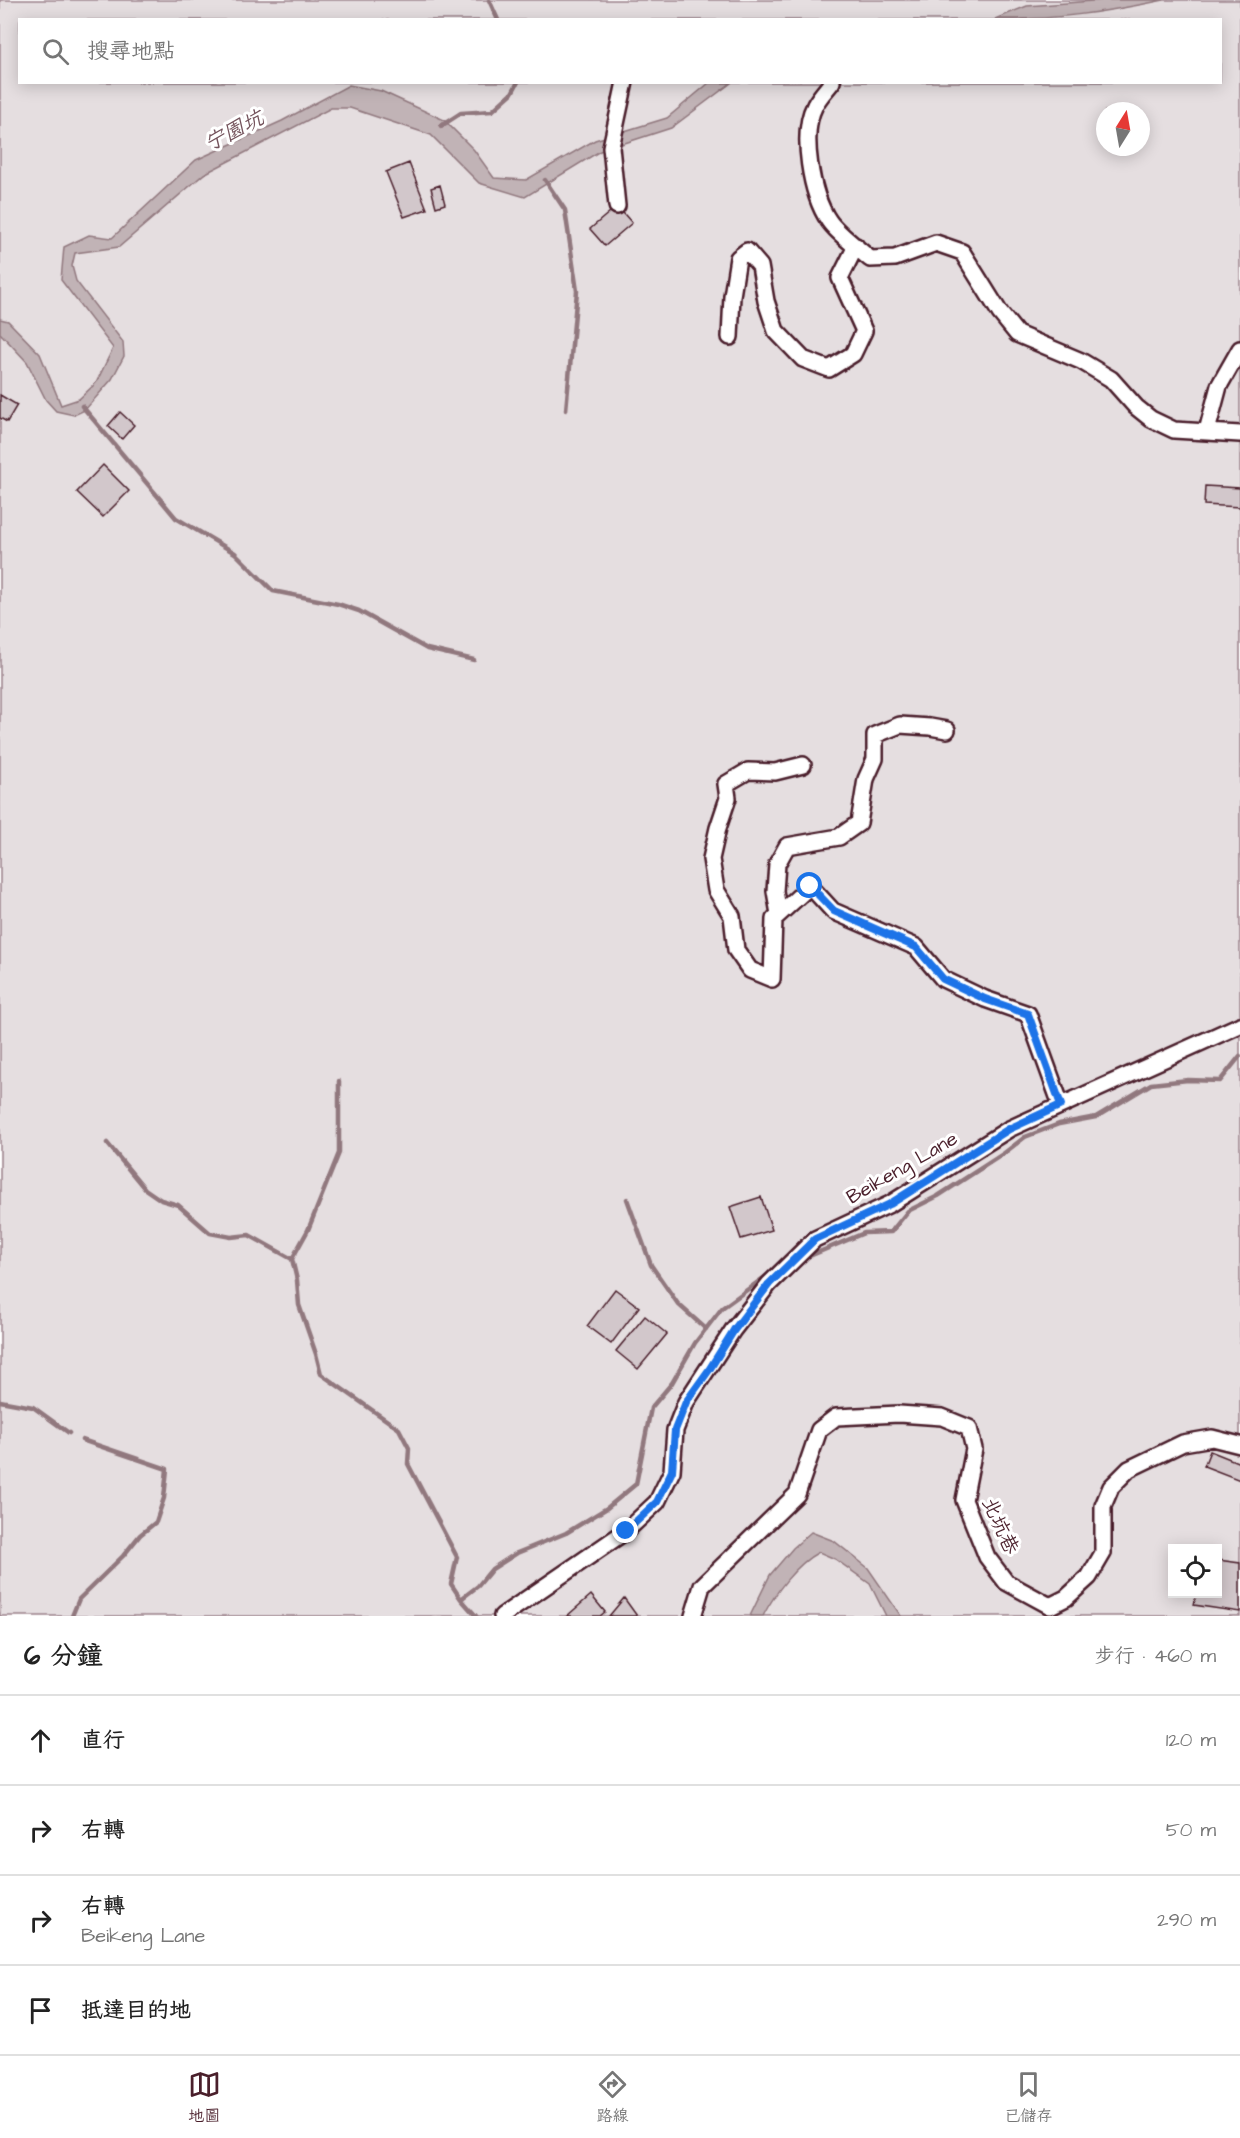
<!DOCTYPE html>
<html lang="zh-TW">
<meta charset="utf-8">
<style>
:root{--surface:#fff;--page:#f6f6f6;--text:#222;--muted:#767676;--line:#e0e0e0;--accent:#4a1f2b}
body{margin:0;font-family:"Architects Daughter","LXGW WenKai TC",sans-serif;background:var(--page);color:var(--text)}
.controls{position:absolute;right:18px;bottom:18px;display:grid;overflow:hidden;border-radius:0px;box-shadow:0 3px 15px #0003}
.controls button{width:54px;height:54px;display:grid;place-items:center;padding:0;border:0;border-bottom:2px solid var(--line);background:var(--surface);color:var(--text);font:30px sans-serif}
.compass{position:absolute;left:1096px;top:102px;width:54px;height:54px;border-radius:50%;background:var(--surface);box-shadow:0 3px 15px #0003;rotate:11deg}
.stop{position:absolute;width:18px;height:18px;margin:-14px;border:4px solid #1a73e8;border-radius:50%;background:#fff}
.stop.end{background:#1a73e8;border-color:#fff;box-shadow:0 2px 6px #0008}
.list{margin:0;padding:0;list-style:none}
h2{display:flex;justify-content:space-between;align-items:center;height:78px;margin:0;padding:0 24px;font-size:26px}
h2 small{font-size:20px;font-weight:400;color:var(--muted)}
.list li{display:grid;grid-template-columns:39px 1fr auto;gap:18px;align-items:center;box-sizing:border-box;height:90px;padding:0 24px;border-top:2px solid var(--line)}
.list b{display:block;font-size:22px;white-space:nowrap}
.list p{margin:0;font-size:20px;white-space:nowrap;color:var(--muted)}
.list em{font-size:20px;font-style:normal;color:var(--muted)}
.icon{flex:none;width:33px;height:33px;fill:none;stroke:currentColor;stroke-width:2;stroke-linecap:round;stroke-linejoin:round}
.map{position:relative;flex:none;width:1240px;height:1616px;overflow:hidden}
.search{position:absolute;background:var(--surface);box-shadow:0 3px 15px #0003;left:18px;right:18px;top:18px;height:66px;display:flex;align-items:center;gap:15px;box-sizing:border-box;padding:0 21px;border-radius:0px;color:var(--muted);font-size:22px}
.sheet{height:438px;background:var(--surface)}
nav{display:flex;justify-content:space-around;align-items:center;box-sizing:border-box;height:84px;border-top:2px solid var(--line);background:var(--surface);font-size:16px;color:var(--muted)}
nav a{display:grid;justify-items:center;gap:3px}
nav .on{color:var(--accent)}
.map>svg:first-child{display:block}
</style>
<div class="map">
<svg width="1240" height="1616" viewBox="0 0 1240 1616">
<rect width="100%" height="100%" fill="#fff"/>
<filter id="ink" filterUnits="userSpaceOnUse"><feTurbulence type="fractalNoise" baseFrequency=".0167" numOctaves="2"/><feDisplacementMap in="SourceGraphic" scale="12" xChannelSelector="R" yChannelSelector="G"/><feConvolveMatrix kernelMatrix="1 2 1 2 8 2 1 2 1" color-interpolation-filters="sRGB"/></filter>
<g filter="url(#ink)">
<!-- green -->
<path fill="#e5dee0" stroke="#987e86" stroke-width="1.5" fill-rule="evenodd" d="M0,0H1240V1616H0ZM20,20H1220V82H20ZM1105,111H1141V147H1105ZM1172,1548H1218V1594H1172Z"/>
<!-- water -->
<path fill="#c1b3b6" stroke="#91787e" stroke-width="1.5" d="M1106,0H1164C1107,12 1054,20 995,19L1027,6Z
M709,83H731L671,128L600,151L525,197L479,183L431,135L350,108H331L204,174L119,247L75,253L72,266L76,281L123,342L124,356L112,379L85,410L74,415L56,411L46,400L27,362L0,333V319L8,321L40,354L61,405L79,399L96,383L113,348L61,280L64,247L89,235L112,238L196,160L282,121L349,85L381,91L444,120L474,150L494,178L526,180L595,140L667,118Z
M811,1532L834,1541L868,1568L901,1616H886L870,1584L835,1559L819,1552C796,1564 775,1593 763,1616H750L770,1575L793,1548Z"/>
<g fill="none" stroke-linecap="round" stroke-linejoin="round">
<!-- stream -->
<path stroke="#91787e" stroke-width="4.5" d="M489,0L498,20
M441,126L461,113L492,111L512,93L518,82
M545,180L565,210L577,291L566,410
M82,406L176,518L235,553L273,591L338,604L359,611L427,649L474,660
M107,1143L145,1189L161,1200L178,1205L210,1233L231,1237L249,1235L292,1259L297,1280L299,1305L316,1354L321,1374L399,1429L409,1448L408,1464L457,1557L451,1584L461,1599
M627,1199L651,1265L678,1304L706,1329
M805,1258L864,1233L891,1232L908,1211L938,1196L1003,1154L1025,1137L1059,1124L1096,1117L1151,1084L1188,1080L1220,1081L1240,1056
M292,1259L308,1230L339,1153V1081
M0,1401L33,1407L69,1433
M72,1616L79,1599L123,1556L140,1535L156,1522L164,1498L167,1469L82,1440
M476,1616L461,1599L478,1586L492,1569L517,1553L566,1533L607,1508L636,1484L651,1408L672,1383L695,1343L722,1308L773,1271"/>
</g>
<!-- building -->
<path fill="#d2c7cb" stroke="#4a1f2b" stroke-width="1.5" d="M409,163L427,209L404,217L386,172Z
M440,185L445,204L436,207L431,188Z
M617,206L632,223L605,246L590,229Z
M0,395L17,405L7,422L0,418Z
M120,412L134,425L122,439L108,426Z
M103,465L129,491L103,517L77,492Z
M1205,486L1240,488V507L1204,505Z
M761,1197L772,1230L741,1239L730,1207Z
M615,1289L639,1307L611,1344L587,1326Z
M645,1316L667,1334L638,1369L616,1351Z
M1210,1451L1240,1463V1480L1204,1466Z
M1218,1560L1240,1563V1612L1194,1605L1196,1594H1218Z
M591,1595L605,1612L600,1616H567Z
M624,1598L637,1616H609Z"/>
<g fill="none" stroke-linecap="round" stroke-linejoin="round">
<defs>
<path id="minor" d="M832,82C826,90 819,97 815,105C800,133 811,195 829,221C838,234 858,248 870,259L895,258L936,243L962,252L1000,313L1017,334L1081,361L1111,379L1136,407L1151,419L1174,430L1240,434
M617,206L611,147L625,82
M730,337L732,296L738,258L747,251L760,266L766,301L776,331L803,359L829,369L853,354L864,331L840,278L856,246
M1207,431L1219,386L1240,349
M803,765L775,772L748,771L726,784L728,798L718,828L711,859L716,890L732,916L736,950L750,970L772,979L774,919L810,886L833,911L916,947L943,979L985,999L1028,1014L1061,1105
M779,914L775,891L777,864L787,846L839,837L859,823L866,779L875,759V735L900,725L930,727L947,730
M502,1616L626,1531L657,1502L672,1471L675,1430L686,1402L733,1330L769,1284L815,1239L890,1204L1009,1129L1240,1025
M693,1616L702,1586L797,1494L819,1430L836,1417L899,1414L942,1417L969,1428L974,1449L964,1500L987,1557L1006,1582L1050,1606L1066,1598L1089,1577L1103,1553V1506L1111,1487L1129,1469L1183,1443L1212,1438L1240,1445"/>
</defs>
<!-- minor casing -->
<use href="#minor" stroke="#4a1f2b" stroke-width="20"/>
<!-- minor -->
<use href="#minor" stroke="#fff" stroke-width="15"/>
</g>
</g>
<g fill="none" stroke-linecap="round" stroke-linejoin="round" filter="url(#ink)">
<!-- route -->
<path stroke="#1a73e8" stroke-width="8" d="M626,1531L657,1502L672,1471L675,1430L686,1402L709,1370L734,1330L769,1284L815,1239L890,1204L1009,1129L1061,1105L1028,1014L985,999L943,979L916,947L834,911L810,886"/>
</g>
<g text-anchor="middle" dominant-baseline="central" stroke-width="6" stroke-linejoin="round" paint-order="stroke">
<!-- street labels -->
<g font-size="20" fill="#4a1f2b" stroke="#fff">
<text transform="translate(902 1168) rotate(-30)">Beikeng Lane</text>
<text transform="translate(1000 1526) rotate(65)">北坑巷</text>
</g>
<!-- water labels -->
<g font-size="21" font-style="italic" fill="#74535c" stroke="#fff">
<text transform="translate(234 131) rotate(-27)">宁園坑</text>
</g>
</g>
</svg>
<div class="controls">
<button><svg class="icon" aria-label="locate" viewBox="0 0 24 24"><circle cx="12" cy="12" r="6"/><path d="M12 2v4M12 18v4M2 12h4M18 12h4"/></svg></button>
</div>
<svg class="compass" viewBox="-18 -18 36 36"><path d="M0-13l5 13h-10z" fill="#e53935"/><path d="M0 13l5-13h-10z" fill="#767676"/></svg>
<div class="stop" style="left:810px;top:886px"></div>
<div class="stop end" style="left:626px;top:1531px"></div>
<div class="search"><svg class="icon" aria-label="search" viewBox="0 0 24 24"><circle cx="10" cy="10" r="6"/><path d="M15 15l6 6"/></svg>搜尋地點</div>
</div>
<section class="sheet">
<h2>6 分鐘<small>步行 · 460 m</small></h2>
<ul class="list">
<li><svg class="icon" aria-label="ahead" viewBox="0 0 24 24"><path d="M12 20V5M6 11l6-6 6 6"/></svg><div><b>直行</b></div><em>120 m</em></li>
<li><svg class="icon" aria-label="right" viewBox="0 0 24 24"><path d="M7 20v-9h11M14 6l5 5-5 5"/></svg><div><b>右轉</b></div><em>50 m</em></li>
<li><svg class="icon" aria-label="right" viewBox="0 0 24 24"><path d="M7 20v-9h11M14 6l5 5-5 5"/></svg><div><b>右轉</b><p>Beikeng Lane</p></div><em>290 m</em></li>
<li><svg class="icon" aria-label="arrive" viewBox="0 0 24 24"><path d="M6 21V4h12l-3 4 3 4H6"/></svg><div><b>抵達目的地</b></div></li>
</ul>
</section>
<nav>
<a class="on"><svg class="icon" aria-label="map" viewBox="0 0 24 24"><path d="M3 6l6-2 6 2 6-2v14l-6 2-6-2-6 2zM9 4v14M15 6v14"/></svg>地圖</a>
<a><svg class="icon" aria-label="directions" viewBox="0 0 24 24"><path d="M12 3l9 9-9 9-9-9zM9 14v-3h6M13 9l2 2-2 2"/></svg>路線</a>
<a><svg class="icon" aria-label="saved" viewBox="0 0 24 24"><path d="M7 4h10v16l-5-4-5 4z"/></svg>已儲存</a>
</nav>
